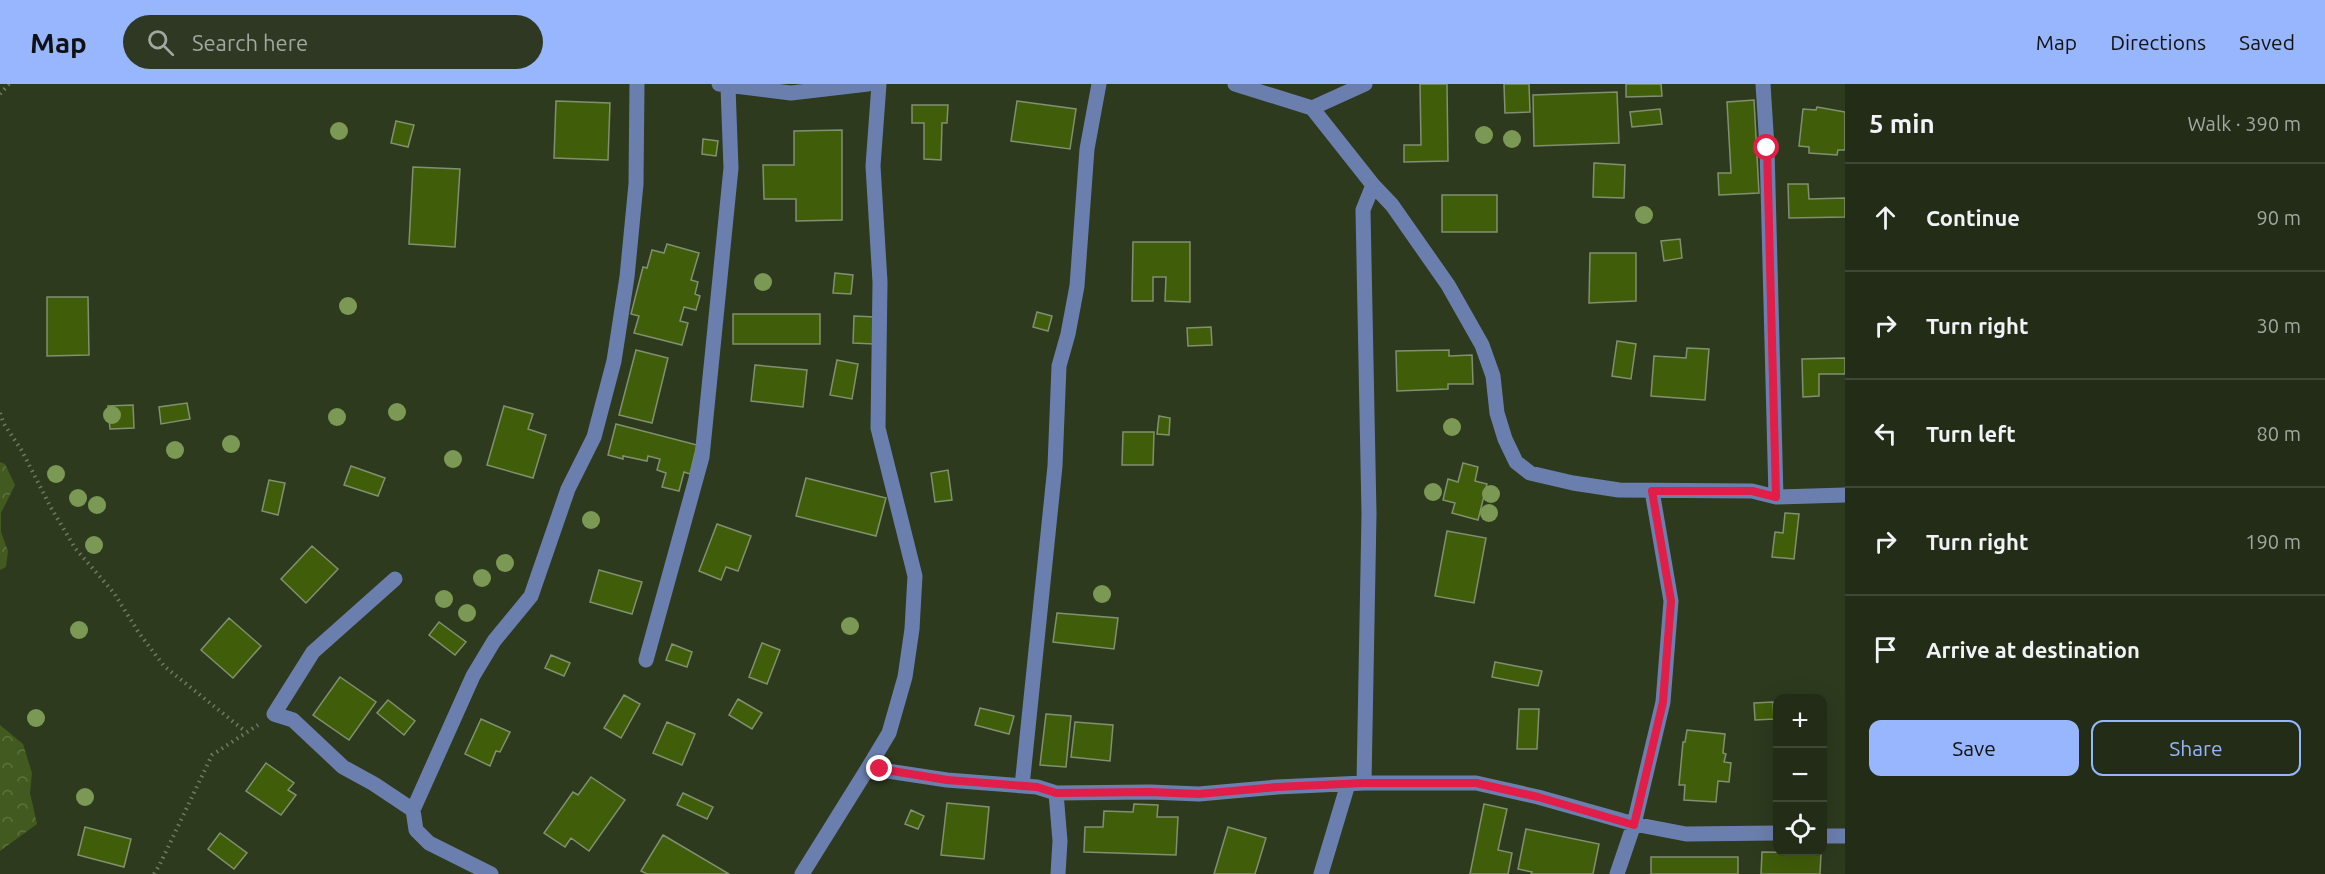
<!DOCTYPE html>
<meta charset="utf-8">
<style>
:root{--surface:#222c16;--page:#2e3823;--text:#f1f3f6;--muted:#a2a7a1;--line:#3f4835;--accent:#97b6fd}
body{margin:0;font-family:Ubuntu,sans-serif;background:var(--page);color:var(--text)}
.controls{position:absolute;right:18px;bottom:18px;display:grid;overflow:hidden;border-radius:12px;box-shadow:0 6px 24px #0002}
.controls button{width:54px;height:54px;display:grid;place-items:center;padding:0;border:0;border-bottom:2px solid var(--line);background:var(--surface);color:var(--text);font:30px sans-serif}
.stop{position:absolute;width:18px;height:18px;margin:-14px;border:4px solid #e11d48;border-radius:50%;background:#fff}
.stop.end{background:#e11d48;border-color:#fff;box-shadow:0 2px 6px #0008}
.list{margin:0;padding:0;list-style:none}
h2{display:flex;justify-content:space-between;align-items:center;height:78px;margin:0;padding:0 24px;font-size:26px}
h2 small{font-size:20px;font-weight:400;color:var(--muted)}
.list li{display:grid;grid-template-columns:39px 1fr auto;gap:18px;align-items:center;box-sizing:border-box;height:108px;padding:0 24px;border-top:2px solid var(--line)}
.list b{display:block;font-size:22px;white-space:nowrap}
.list em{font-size:20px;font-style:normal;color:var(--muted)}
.actions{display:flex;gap:12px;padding:18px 24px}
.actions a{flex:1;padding:14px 0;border:2px solid var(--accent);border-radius:12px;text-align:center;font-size:21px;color:var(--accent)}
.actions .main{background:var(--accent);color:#111}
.icon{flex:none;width:33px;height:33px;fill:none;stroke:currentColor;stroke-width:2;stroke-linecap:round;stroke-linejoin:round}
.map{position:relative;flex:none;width:1845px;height:790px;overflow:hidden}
header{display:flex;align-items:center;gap:36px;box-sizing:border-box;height:84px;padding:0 30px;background:var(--accent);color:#111}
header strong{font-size:28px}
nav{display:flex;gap:33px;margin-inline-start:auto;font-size:21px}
.search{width:420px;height:54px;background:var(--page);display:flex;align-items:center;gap:15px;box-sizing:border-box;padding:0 21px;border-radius:33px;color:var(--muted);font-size:22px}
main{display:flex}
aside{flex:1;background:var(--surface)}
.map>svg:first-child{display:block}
</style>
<header>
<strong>Map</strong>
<div class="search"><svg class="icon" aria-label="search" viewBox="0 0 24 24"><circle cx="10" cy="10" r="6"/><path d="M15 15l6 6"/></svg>Search here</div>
<nav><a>Map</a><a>Directions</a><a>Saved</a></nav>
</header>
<main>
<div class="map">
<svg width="1845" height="790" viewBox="0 0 1845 790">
<defs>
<pattern id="forest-crowns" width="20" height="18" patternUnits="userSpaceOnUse" patternTransform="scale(1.5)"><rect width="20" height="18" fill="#425a1f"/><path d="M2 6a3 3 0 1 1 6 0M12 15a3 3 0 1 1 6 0" fill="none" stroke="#5d723f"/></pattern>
</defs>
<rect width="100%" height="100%" fill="#2d3a1e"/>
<!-- forest -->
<path fill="url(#forest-crowns)" d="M0,378L5,380L15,401L1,429V448L8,467L6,483L0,486Z
M0,641L23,660L32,689L30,709L37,740L0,767Z"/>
<!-- building -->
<path fill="#405d09" stroke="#819070" stroke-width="1.5" d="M1420,0H1447L1448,77L1404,78V61H1421Z
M1504,0H1529L1530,28L1505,29Z
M1626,0H1661L1662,12L1626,13Z
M1617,8L1619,59L1534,62L1533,11Z
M1754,16L1759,109L1719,111L1718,89H1731L1727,18Z
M556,17L610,19L608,76L554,74Z
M1017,17L1076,25L1070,65L1011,57Z
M912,21H948L947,39H942L941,76L924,75V39H912Z
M1817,23L1845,28V66H1838L1837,71L1809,69V63L1799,62L1803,25L1816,26Z
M1660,25L1662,40L1632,43L1630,28Z
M396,37L414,41L408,63L391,59Z
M842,46V136L796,137V115H764L763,81H794V47Z
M703,55L718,57L716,72L702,70Z
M1594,79L1625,81L1624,114L1593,113Z
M413,83L460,85L455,163L409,160Z
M1788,100H1808L1809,115L1845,114V133L1789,134Z
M1442,111H1497V148H1442Z
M1680,155L1682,174L1664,177L1661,157Z
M1133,158H1190V218L1165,217L1166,193H1153V217H1132Z
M667,160L699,169L691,196L698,198L695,210L700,212L696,226L684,223L680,237L688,239L682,261L634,249L639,232L631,230L643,183L647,184L652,166L664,169Z
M1590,169H1636V217L1589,219Z
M835,189L853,191L851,210L833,209Z
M47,213H88L89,271L47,272Z
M1037,228L1052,232L1048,247L1033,243Z
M733,230H820V260H733Z
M854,232L875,233L874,260L853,259Z
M1211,243L1212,261L1188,262L1187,244Z
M1617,257L1636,260L1631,295L1612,292Z
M1687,264L1709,265L1705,316L1651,312L1654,272L1686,274Z
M636,266L668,274L652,339L619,331Z
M1449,266V272L1472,271L1473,300H1448V305L1397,307L1396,267Z
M1845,274V290H1819V312L1803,313L1802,275Z
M837,276L858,280L852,315L830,311Z
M755,281L807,286L803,323L751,317Z
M187,319L190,335L161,340L159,323Z
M133,321L134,344L110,345L108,322Z
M504,322L533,330L528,345L546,351L533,394L487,381Z
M1159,332L1170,334L1169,351L1157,350Z
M616,340L697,361L690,390L684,388L679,407L662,403L666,389L657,386L660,375L648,372L647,377L623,372V375L608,371Z
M1123,348H1154L1153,381H1122Z
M1463,379L1478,383L1475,397L1487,400L1478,436L1452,429L1455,419L1443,416L1448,395L1458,398Z
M351,382L385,394L378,412L344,401Z
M948,386L952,416L935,418L931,389Z
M806,394L886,414L876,452L796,432Z
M269,396L285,399L278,431L262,427Z
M1785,429L1799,430L1794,475L1772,473L1775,448L1783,449Z
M717,440L751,452L738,487L726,483L721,496L699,487Z
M1447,447L1486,454L1474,519L1435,512Z
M312,462L338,485L306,519L281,495Z
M599,486L642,498L632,530L590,518Z
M1057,529L1118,534L1114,565L1053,558Z
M229,534L261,562L233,594L201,566Z
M439,538L466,558L455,571L429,551Z
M762,559L780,566L767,600L749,593Z
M672,560L692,568L687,583L666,576Z
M551,571L570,579L564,592L545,584Z
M1495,578L1542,587L1538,602L1492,593Z
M340,593L376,618L349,656L313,631Z
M624,611L640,620L621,654L604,644Z
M738,615L762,629L752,645L729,631Z
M388,616L415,637L404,651L377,629Z
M1773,618L1774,635L1755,636L1754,619Z
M980,624L1014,632L1009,650L975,641Z
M1519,625H1539L1537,665H1517Z
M1046,630L1071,632L1066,683L1040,681Z
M481,635L510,648L500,668L496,667L490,682L465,670Z
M667,638L695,650L682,681L653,669Z
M1075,638L1113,641L1110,677L1071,673Z
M1687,646L1725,650L1723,669L1726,670L1724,678L1731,679L1729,698L1718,697L1716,718L1684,716L1685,701H1679L1683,658H1685Z
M266,679L294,699L288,706L296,711L281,731L246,707Z
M591,693L625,716L589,767L571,754L565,763L544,749L573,708L578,711Z
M683,709L713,723L707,735L677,721Z
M947,719L989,723L984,775L941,771Z
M1134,720L1158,721L1157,733H1178L1176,771L1084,768L1085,743H1103L1104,727L1133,728Z
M1484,720L1507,725L1498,766L1512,769L1508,790H1470Z
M911,726L924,732L918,745L905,740Z
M85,743L131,755L124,783L78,771Z
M1228,743L1266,754L1255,790H1214Z
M1526,745L1599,760L1593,790H1531L1532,788L1518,785Z
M220,749L247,769L234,785L208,765Z
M663,751L729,790H647L641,787Z
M1762,768L1821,769L1820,790H1761Z
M1651,773H1738V790H1651Z"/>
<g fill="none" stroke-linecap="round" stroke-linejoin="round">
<!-- path -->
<path stroke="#707b63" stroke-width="4" stroke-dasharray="1.5 4.5" stroke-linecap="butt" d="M0,10L9,0
M0,329L4,340L22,367L50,422L75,464L114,509L139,549L164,582L246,648
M154,790L160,780L212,671L258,641"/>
<!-- minor -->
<path stroke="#6b7faf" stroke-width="15" d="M719,0L791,9L868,0
M1235,0L1312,24L1373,101L1392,121L1448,201L1482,261L1493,292L1497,329L1505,355L1516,378L1530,389L1573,399L1619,406L1752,407L1776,413L1845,411
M1763,0L1767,64L1776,413
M1312,24L1365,0
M395,495L313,568L274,630L293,636L343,683L374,700L413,726
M646,576L702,373L731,84L728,3
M868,684L889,649L905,593L912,545L915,492L878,344L880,198L873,82L879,0
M1364,699L1369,430L1363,126L1373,101
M1022,702L1055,382L1059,282L1068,250L1077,202L1087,65L1099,0
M1056,709L1060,757L1058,790
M1822,752H1845
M491,790L429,759L416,746L413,726L473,592L494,557L531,512L568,405L594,353L614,277L627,193L636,100L637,0
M802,790L868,684L947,696L1037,703L1056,709L1150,708L1199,710L1277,703L1364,699H1476L1538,713L1634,740L1686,750L1778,749
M1321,790L1348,700
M1617,790L1634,740L1663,618L1671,517L1652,407"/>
</g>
<!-- trees -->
<g fill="#7b9954">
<circle cx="339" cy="47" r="9"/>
<circle cx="1484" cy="51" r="9"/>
<circle cx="1512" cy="55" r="9"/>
<circle cx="1644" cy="131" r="9"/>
<circle cx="763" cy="198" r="9"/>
<circle cx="348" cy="222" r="9"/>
<circle cx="397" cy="328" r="9"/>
<circle cx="112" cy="331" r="9"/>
<circle cx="337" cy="333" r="9"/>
<circle cx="1452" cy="343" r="9"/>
<circle cx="231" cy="360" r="9"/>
<circle cx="175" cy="366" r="9"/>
<circle cx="453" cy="375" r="9"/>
<circle cx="56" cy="390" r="9"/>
<circle cx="1433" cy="408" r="9"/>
<circle cx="1491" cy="410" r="9"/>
<circle cx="78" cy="414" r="9"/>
<circle cx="97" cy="421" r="9"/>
<circle cx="1489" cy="429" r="9"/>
<circle cx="591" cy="436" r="9"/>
<circle cx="94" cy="461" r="9"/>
<circle cx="505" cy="479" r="9"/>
<circle cx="482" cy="494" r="9"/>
<circle cx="1102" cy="510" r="9"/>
<circle cx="444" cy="515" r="9"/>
<circle cx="467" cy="529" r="9"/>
<circle cx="850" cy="542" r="9"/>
<circle cx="79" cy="546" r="9"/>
<circle cx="36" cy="634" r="9"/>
<circle cx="85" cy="713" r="9"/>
</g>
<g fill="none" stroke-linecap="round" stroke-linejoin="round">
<!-- route -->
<path stroke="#e11d48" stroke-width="8" d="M880,685L947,696L1037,703L1056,709L1150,708L1199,710L1277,703L1364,699H1476L1538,713L1634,741L1663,618L1671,517L1652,407H1752L1776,413L1767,64"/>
</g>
</svg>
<div class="controls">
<button>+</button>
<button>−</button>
<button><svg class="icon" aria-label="locate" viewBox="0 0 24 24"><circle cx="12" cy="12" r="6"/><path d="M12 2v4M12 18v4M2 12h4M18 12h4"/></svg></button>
</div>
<div class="stop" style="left:1767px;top:64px"></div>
<div class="stop end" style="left:880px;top:685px"></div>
</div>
<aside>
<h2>5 min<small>Walk · 390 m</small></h2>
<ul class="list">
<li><svg class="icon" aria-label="ahead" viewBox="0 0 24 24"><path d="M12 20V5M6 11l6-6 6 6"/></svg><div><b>Continue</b></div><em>90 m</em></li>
<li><svg class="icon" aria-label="right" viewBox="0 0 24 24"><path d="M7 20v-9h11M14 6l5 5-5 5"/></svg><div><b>Turn right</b></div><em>30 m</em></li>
<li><svg class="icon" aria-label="left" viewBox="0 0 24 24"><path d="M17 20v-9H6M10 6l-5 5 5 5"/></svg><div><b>Turn left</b></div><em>80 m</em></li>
<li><svg class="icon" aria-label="right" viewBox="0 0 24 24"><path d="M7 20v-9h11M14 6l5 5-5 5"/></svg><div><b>Turn right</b></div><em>190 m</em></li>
<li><svg class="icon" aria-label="arrive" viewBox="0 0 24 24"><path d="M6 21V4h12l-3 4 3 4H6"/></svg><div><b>Arrive at destination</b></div></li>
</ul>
<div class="actions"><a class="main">Save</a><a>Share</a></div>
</aside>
</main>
